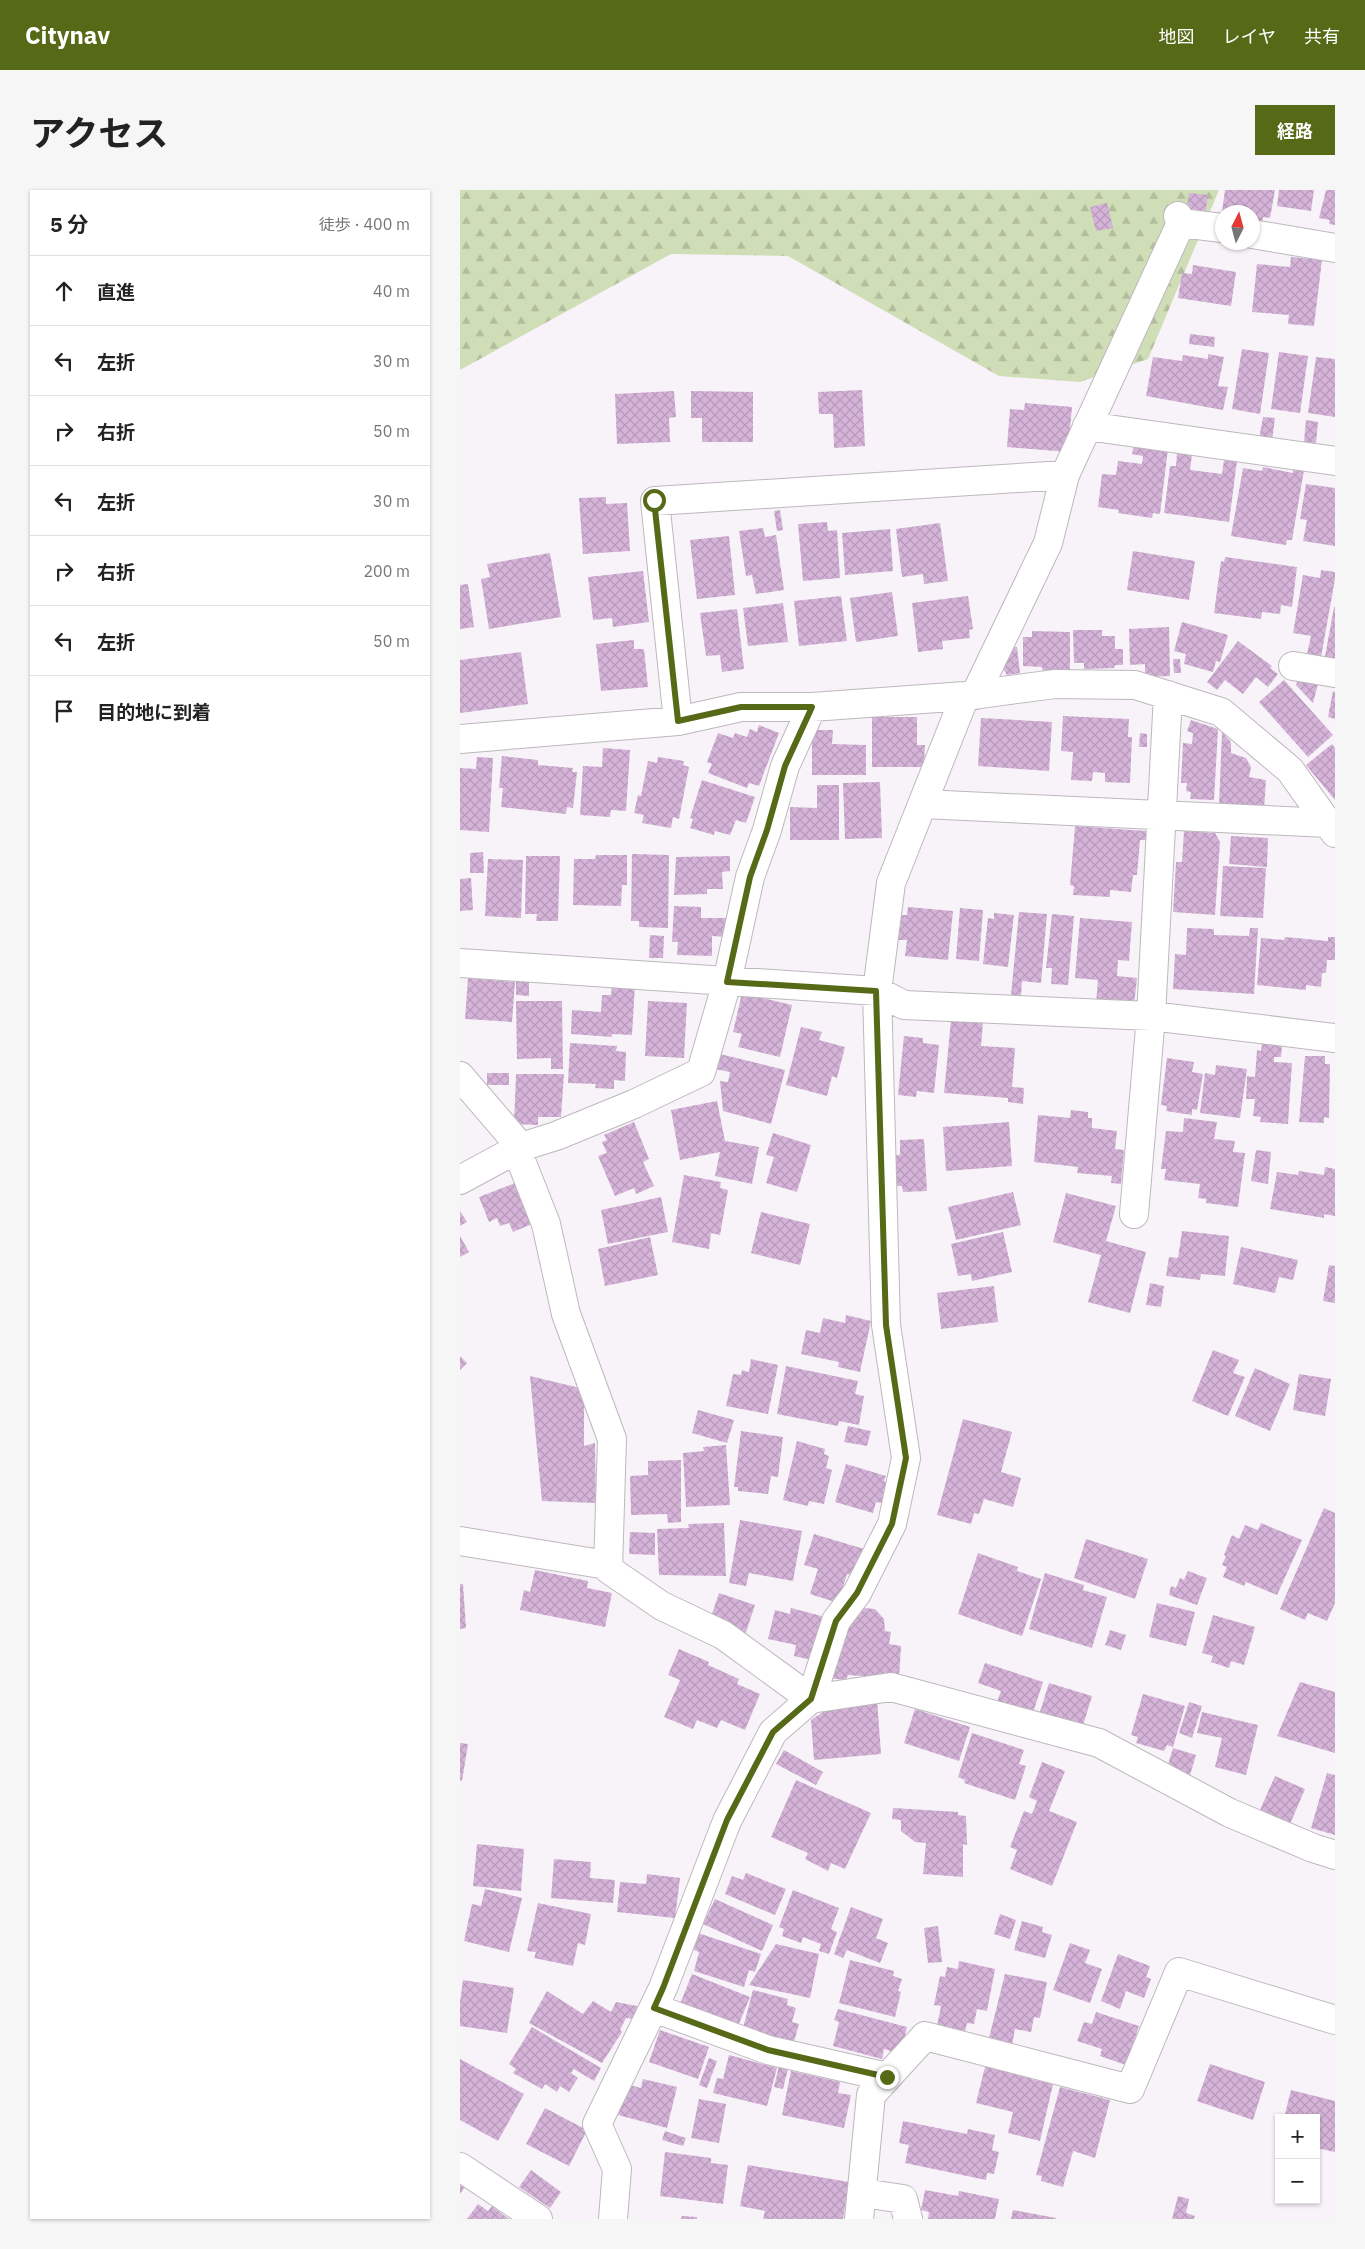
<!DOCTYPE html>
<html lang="ja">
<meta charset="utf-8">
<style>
:root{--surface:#fff;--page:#f6f6f6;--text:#222;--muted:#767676;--line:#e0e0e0;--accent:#556917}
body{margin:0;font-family:"IBM Plex Sans","Noto Sans JP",sans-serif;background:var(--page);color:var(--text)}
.controls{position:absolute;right:15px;bottom:15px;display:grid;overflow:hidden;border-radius:0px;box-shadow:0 1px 4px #0004}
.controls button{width:45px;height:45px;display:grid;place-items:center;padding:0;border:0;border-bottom:1px solid var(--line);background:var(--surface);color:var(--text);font:25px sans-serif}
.compass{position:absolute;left:755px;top:15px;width:45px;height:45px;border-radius:50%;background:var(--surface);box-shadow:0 1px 4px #0004;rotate:6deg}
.stop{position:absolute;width:15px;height:15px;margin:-11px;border:4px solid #556917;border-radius:50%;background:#fff}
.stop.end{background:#556917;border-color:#fff;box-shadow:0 1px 5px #0008}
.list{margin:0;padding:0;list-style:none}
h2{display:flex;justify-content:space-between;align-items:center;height:65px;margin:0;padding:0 20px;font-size:21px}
h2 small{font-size:16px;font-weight:400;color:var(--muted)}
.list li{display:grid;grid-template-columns:32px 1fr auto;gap:15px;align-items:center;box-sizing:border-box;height:70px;padding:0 20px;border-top:1px solid var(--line)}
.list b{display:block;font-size:19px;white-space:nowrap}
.list em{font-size:16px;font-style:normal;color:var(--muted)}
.icon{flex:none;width:28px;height:28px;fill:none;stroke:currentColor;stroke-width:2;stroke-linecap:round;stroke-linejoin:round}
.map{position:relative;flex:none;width:875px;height:2029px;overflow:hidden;border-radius:0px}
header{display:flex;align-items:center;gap:30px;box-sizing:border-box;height:70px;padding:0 25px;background:var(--accent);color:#fff}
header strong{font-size:24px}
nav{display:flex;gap:28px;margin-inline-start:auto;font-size:18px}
.intro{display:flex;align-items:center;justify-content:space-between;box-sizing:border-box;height:120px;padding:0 30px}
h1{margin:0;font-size:35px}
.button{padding:12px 22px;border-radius:0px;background:var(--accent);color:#fff;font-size:18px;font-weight:700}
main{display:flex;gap:30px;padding:0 30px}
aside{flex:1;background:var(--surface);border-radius:0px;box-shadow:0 1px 4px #0004}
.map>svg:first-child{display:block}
</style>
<header>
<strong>Citynav</strong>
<nav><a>地図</a><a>レイヤ</a><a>共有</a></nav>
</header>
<div class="intro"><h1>アクセス</h1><a class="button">経路</a></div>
<main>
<aside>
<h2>5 分<small>徒歩 · 400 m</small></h2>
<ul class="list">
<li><svg class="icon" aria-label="ahead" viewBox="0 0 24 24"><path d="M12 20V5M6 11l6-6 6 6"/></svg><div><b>直進</b></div><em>40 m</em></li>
<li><svg class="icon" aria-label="left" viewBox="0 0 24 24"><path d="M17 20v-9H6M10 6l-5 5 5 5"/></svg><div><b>左折</b></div><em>30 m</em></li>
<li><svg class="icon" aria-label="right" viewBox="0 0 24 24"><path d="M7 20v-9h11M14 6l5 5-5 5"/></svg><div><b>右折</b></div><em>50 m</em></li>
<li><svg class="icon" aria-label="left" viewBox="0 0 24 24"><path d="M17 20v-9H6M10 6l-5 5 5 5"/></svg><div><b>左折</b></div><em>30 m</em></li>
<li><svg class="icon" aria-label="right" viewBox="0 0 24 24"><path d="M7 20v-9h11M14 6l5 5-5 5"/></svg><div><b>右折</b></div><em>200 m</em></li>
<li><svg class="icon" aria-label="left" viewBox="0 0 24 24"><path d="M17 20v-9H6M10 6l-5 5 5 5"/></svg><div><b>左折</b></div><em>50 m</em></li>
<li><svg class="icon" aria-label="arrive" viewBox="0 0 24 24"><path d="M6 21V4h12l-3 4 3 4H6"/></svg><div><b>目的地に到着</b></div></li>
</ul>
</aside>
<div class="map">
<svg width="875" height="2029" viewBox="0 0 875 2029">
<defs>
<pattern id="forest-firs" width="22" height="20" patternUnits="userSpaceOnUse" patternTransform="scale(1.25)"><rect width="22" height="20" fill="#d0deb7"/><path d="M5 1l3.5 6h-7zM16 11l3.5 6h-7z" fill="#b2bd9c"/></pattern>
<pattern id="building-cross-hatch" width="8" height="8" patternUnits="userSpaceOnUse" patternTransform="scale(1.25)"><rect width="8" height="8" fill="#d6b4d9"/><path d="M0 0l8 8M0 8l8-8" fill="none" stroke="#b79ab9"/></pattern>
</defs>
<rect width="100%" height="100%" fill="#f8f3f9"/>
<!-- forest -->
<path fill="url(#forest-firs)" d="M0,0H759L688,169L620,192L539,186L328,66L211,64L0,180Z"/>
<!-- building -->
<path fill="url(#building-cross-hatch)" d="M765,0H815L810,28L803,27L802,34L792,32V22H762Z
M819,0H854L851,21L817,16Z
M866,0H875V35L869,34L870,30L859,28Z
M729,3L748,5L745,25L726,23Z
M647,13L653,38L636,41L630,17Z
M831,67L862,70L854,136L828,134L829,125L792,122L797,74L830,77Z
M733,75L776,82L771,116L718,108L722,83L732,84Z
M730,144L755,147L754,157L729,154Z
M782,159L809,163L800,224L772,219Z
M819,162L848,166L840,223L811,219Z
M748,164L764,167L758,196L768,197L763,220L686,206L693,167L722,171L723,165L748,169Z
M856,167L875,169V227L848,223Z
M402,200L405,256L374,258L373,224H359L358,202Z
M214,201L216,227L209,228L210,252L157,254L155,204Z
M231,201L293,202V252H242V228H231Z
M565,213L612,217L608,262L547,257L550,219L564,220Z
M803,227L815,228L812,251L799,249Z
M846,230L858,232L856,253L844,252Z
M674,254L708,259L700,324L693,323L692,328L658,323L659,320L638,317L642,284L656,285L658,271L682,274L683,266L672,264Z
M717,263L732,264L730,280L762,284L764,270L777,271L769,332L704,323L710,276H716Z
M803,277L833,283V279L844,280L832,350H827L826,355L771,346L783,278L802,281Z
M846,294L875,298V356L843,351L847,330L840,329Z
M146,307V314L167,313L170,361L123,364L119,308Z
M320,320L323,340L317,341L314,321Z
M367,332L368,341L377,340L380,388L343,391L338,334Z
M480,333L488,391L464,394L463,384L442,387L436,339Z
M303,338L305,347L316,345L324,400L296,404L292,385L286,386L279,341Z
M430,339L433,381L385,385L382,343Z
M269,346L275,405L237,409L230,350Z
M673,361L735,371L729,410L667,400Z
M90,363L101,427L29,439L21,389L30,387L27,374Z
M765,367L837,377L832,417L821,415L820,424L802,422L801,429L754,423L761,371L764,372Z
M861,380L875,382V389L861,467L847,464L851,446L833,443L843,385L860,388Z
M183,381L189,432L153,437L152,428L133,430L128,387Z
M8,394L14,437L0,439V395Z
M432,402L438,446L396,452L390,408Z
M381,406L387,451L339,456L334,411Z
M508,406L513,439L509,440L510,448L482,451L483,459L458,462L452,413Z
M323,413L328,452L288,456L283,418Z
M874,417H875V474L864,472Z
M277,419L284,479L262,482L260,465L246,466L240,423Z
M722,432L768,445L760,472L756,471L753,482L724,474L726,464L714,461Z
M709,437L710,486L685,487V474L670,475L669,439Z
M613,440H642V446H655V459H663V475H655L654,478L624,479V473H614Z
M572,441L610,442V483H583L582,477L563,476V447H572Z
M174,450V459H184L188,497L141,501L136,454Z
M778,451L812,476L810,478L818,484L808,497L796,487L783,504L765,490L757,500L747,492Z
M547,457H557L560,483L547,485L539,473Z
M61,462L68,514L0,523V470Z
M713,469H720L721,483H714Z
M824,490L873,545L848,567L799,512Z
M838,490L858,494L853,513L836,495Z
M873,501L875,502V529L868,527Z
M603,526L669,529L668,547H672L670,593L645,592V583L633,582L632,591L611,590L613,562L601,561Z
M412,527H457V555H465L464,577H412Z
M521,528L592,532L589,581L518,576Z
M731,530L758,539L754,610L730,609L731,602L726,601L727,593H721L723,553L732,554L733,543L727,541Z
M299,535L319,543L299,596L289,593L287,598L248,583L252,574L247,572L258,543L273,548L275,543L287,547L290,539L297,542Z
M352,540H373L372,554L406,555V585H352Z
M762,542L771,552V563L786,568L791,577L789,587L806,590L804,620L759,616Z
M680,543L687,544V557H679Z
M872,554L875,558V610L846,575Z
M143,558L170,560L166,621L151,620L150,627L120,625L123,576L142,577Z
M42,566L78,570V575L113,578L112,582H117L113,618L107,617L106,624L41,617L43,598H39Z
M17,567L33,568L29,642L0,640V578L16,579Z
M198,567L224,571L223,575L229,577L219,629L213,627L211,638L182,633L184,625L174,623L178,605L181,606L188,571L197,573Z
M242,590L295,607L286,633L276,630L270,645L255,641L254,645L230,638L233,629L230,628Z
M420,592L422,648L385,649L383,593Z
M357,595H379V650H330V617L357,618Z
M615,636L686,641V650H680L677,685H673L671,702L650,700V707L613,705L614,696L610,695Z
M724,641L755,643L760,652L755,725L713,722L716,672H722Z
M771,646L808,648L807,677L769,674Z
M23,662L24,683H10V663Z
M172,664L209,665L208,738L179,737V731H171Z
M136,665H167V695H162L161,716L113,715L114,669H135Z
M66,666H100L98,731H76L77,724H65Z
M270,666V681L262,682L263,699H247V704L214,705L216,667Z
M28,669L63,670L61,728L25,726Z
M763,676L806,678L803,728L760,726Z
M11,688L13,720L0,721V689Z
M214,716L241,717V728H266V747L252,746V766L217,765L218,752H212Z
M448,717L493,721L488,770L445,766L447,750H438L440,725H447Z
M500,718L523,720L519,771L496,769Z
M559,722L587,724L581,793L562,791L561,806L551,805Z
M534,723L554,725L548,777L523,774L528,728L534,729Z
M592,724L614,726L608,795L591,794L592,778H586Z
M620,728L672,732L669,771L658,770L657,786L677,788L674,815L636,813L638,790L615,788Z
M727,738L754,739V745L789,746L790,738H798L794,804L713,799L715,764L726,765Z
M190,745L204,746L203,768H189Z
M825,747L868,751V747H875V770H867L866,783H862L861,797L846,795V800L797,795L801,748L824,750Z
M8,788L55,792L52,832L5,829Z
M56,789H69V806L56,805Z
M152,794L175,795L172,845L152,844V847L111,844L112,820L141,822L142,805H151Z
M282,803L332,815L320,867L278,857L282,844L273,842Z
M56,811H102L103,879H91V868L57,869Z
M188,811L227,813L224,868L185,866Z
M491,830L523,832L521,856L555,858L552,897L564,898L563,914L548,912V908L484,903Z
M341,837L362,842L359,850L385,857L377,888L372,886L367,906L326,895Z
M444,846L463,848V853L479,855L474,903L457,901L456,907L438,905Z
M110,853L157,856L156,861L166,862L165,891L154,890V899L135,898L136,894L108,893Z
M802,853L822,855L821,867H814V872L832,873L828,934L800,932L801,927L793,926L795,909H786L787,886L795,887L797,860L801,861Z
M260,864L325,880L311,934L263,921L260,891L268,892L270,882L255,879Z
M845,866H865V874H870L869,928L864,927V933L839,932Z
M707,868L734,872L732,882L743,884L737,920L732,919V925L706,921L707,916L701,915Z
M756,875L787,879L780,928L740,923L745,883L755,885Z
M27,883H49V895H27Z
M56,884H104L101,927H78V935L54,934Z
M257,911L265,951L299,957L292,994L255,986L260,962L220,970L211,920Z
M611,920L628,922V928H632V938L657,941L655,959L664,960L661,994L651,993L652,986L617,983L618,977L574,972L578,925L610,928Z
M724,928L757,932L754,949L775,951L773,962L785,963L778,1017L746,1013V1009L738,1008L740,994L704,990L706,979H701L706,941L723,942Z
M174,932L189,969L183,972L194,996L176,1004L174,998L155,1006L138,966L147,963L142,952L147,950L144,945Z
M549,932L552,976L486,981L483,937Z
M313,943L351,955L337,1002L306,993L314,967L306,965Z
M464,949L467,1001L443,1002L442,996H435L434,965H440V950Z
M796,960L811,962L808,994L791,991Z
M865,977L875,979V1026L864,1024V1028L810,1019L817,982L838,985L839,981L864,985Z
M224,985L261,992L260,998L268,1000L260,1045L251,1043L249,1059L212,1052Z
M55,993L72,1034L53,1042L49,1033L40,1036L37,1028L29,1032L19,1007Z
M553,1002L561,1035L496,1050L488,1017Z
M606,1003L656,1016L646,1051L686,1062L670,1123L628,1112L641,1065L593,1052Z
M201,1007L208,1042L148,1054L141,1020Z
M0,1021L7,1032L0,1036Z
M301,1022L350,1034L340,1075L291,1063Z
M722,1041L769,1046L765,1086L741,1084L740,1090L706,1086L709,1067L718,1068Z
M543,1042L552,1082L512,1091L511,1084L498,1086L491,1054Z
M0,1046L9,1062L0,1067Z
M190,1047L198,1085L145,1096L138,1059Z
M781,1057L838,1070L833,1090L819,1087L815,1103L773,1094Z
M869,1075L875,1076V1113L863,1111Z
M690,1093L704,1096L701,1117L686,1115Z
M534,1096L538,1132L481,1139L477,1103Z
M386,1125L411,1131L400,1182L378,1177L379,1172L341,1164L346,1140L360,1143L363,1128L385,1133Z
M753,1160L779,1170L773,1183L785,1187L768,1226L732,1211Z
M0,1166L7,1173L0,1180Z
M291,1169L318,1175L308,1224L266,1216L273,1184L281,1185L282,1180L289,1182Z
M326,1176L398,1191L395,1204L404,1206L399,1235L379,1231L378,1236L317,1224Z
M795,1178L830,1194L810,1241L775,1226Z
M839,1184L871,1189L865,1226L833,1220Z
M70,1186L124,1199V1256L135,1253L136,1313L82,1311Z
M238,1220L274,1230L267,1253L232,1243Z
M503,1229L552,1242L541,1282L561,1288L553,1317L524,1309L519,1324L514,1323L511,1334L477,1325Z
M388,1236L411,1241L407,1256L384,1252Z
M281,1241L323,1247L318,1287L311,1286L308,1304L278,1301V1297H274Z
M337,1251L365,1259L364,1264L369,1266L366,1278L372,1280L364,1314L349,1311L348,1316L323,1310Z
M266,1255L270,1315L226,1317L223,1263L244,1261L243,1257Z
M221,1270V1332L208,1333L207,1324L171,1325L170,1286L188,1285V1271Z
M386,1274L426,1286L424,1291L429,1292L422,1313L416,1312L413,1323L375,1312Z
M864,1318L875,1323V1413L867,1431L848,1423L845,1430L820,1419Z
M280,1330L342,1341L333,1391L289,1383L286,1396L269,1393Z
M264,1333L266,1386L199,1385L197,1339L229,1338L228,1334Z
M801,1333L842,1350L817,1405L786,1392L784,1396L763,1387L767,1377L762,1375L766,1366L764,1365L772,1345L779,1349L785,1335L798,1340Z
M170,1342L195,1343V1365L169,1364Z
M354,1344L404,1359L395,1386L387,1384L378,1413L350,1404L358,1379L344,1375Z
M626,1349L688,1369L675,1409L614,1388Z
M518,1363L558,1377L557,1381L581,1389L562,1446L498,1424Z
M75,1380L128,1391L127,1398L152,1403L145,1437L60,1420L64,1400L70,1402Z
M728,1381L747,1388L737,1415L709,1405L711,1396L716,1398L720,1388L724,1390Z
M585,1383L624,1395L623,1400L647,1407L632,1458L569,1439Z
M0,1394H3L6,1438L0,1439Z
M259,1403L295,1415L285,1445L249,1433Z
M697,1413L735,1422L726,1456L689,1447Z
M393,1417L415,1419L424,1429L425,1441L431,1442L429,1454L441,1456L439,1489L388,1485L386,1490L367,1488Z
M331,1418L369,1428L360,1472L334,1466L336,1455L308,1449L315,1420L330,1424Z
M753,1425L795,1437L784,1475L771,1471L769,1478L751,1472L753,1466L742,1463Z
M650,1440L666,1445L661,1460L645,1455Z
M219,1459L249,1472L248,1475L279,1489L277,1494L300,1504L285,1540L261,1530L257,1538L237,1530L233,1539L204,1527L220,1490L208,1485Z
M525,1473L583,1492L571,1529L535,1517L541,1501L518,1493Z
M840,1492L875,1502V1563L817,1546Z
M589,1493L632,1506L621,1542L578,1528Z
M683,1504L725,1516L713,1557L707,1555L704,1561L676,1553L678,1547L671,1545Z
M417,1509L421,1564L354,1570L351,1530L378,1512Z
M729,1512L742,1516L732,1548L719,1543Z
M455,1519L510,1537L499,1571L444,1553Z
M742,1522L798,1535L786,1585L755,1577L762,1548L737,1543Z
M512,1543L564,1560L559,1574L566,1576L555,1610L504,1593L505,1590L498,1587Z
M0,1553L8,1554L2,1591L0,1590Z
M713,1558L736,1565L730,1585L707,1578Z
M324,1560L363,1582L356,1595L316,1574Z
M582,1572L605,1581L589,1621L617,1632L592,1696L550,1679L557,1660L550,1657L564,1621L572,1624L577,1611L569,1607Z
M867,1583L875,1585V1645L851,1638Z
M815,1586L845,1599L830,1634L800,1620Z
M336,1590L411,1623L385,1679L371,1673L368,1681L345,1669L348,1663L311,1647Z
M433,1618L498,1622V1625L506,1626L507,1655L503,1654V1687L463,1684L466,1653L455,1652L441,1641V1630L432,1629Z
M17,1654L64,1659L61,1701L13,1696Z
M94,1669L131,1672L130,1688L155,1690L153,1713L91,1708Z
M286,1683L326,1699L315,1725L265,1704L272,1686L283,1690Z
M187,1684L220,1688L215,1728L157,1722L160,1692L186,1694Z
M25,1699L62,1708L49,1762L4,1751L12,1714L21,1716Z
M333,1700L379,1718L371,1739L377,1742L369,1764L359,1761L361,1754L343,1747L341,1753L322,1746L324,1739L319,1737Z
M255,1709L313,1735L302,1761L243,1734Z
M78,1713L131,1724L125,1755L118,1753L113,1776L74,1768L76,1762L67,1761Z
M391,1717L423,1729L416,1748L428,1753L420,1773L387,1760L383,1768L374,1764Z
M540,1724L556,1730L550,1749L534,1744Z
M562,1731L583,1737L582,1742L592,1745L585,1768L554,1760Z
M478,1736L482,1772L468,1773L464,1738Z
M238,1743L301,1764L295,1782L289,1780L284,1797L234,1781L239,1762L232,1759Z
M610,1753L630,1760L625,1773L642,1779L630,1813L593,1800Z
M316,1754L359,1764L350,1808L289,1795Z
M658,1764L690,1776L686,1787L691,1789L684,1808L666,1801L660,1819L641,1811Z
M390,1770L434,1781L433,1786L442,1789L438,1801L441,1802L435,1827L379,1813Z
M499,1771L535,1779L527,1821L517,1819L514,1834L507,1833L505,1842L477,1836L481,1816L474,1815L480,1786L485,1787L487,1777L498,1779Z
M232,1784L290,1807L276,1841L220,1814Z
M545,1784L587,1792L580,1828L574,1827L571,1842L555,1839L551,1861L527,1856Z
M3,1790L54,1798L47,1843L0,1836V1812Z
M293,1800L328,1809L327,1815L336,1818L332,1832L339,1834L334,1852L283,1838Z
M87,1801L123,1824L133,1811L151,1822L156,1812L177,1816L175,1829L166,1828L160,1840L162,1842L142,1873L69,1833Z
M378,1819L447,1837L441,1864L424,1859L422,1869L373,1856L379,1832L374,1830Z
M636,1822L679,1836L666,1875L640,1866L642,1859L617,1851L624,1832L632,1834Z
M72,1837L141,1878L134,1891L114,1879L111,1883L118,1888L109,1902L100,1896L97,1902L85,1894L82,1899L53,1883L56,1879L49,1874Z
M200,1840L249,1857L238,1889L189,1872Z
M269,1865L317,1878L307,1916L253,1903L257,1888L263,1889Z
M249,1868L257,1871L247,1898L239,1895Z
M0,1869L64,1904L38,1951L0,1930Z
M526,1873L571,1883L570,1889L593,1894L580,1951L548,1943L553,1922L516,1913Z
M750,1874L805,1892L793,1930L737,1911Z
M319,1876L328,1879L323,1899L314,1897Z
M331,1881L380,1892L378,1903L391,1905L384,1938L322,1925Z
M183,1889L217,1897L207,1938L158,1925L166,1894L181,1898Z
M600,1897L650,1910L635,1968L613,1961L603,1997L581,1991L582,1986L576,1985Z
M831,1900L875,1911V1962L856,1958V1928H824Z
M239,1909L266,1914L259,1953L231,1948Z
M85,1918L127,1940L109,1976L66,1954Z
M443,1931L507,1944L508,1939L535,1945L532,1960L539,1962L534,1984L527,1983L526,1990L445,1973L449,1955L439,1953Z
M205,1941L226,1948L223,1956L202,1950Z
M205,1962L251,1968V1973L268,1975L263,2014L200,2006Z
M288,1975L389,1992L383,2029H303L305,2021L280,2016Z
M71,1980L101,2002L90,2018L59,1997Z
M0,1993L5,1997L0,2004Z
M465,2000L498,2006L499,2001L539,2009L535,2029H468L469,2022L461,2020Z
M718,2006L729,2009L726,2023L735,2026L734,2029H712Z
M18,2014L28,2021L32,2016L49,2029H7Z
M553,2020L596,2028V2029H551Z
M222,2026L237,2027V2029H221Z"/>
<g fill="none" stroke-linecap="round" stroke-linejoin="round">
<defs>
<path id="minor" d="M721,33L762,38
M792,44L875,58
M627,236L875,271
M833,476L875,483
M515,505L588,353L605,285L721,33L718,26
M218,531L195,311L605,285
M0,549L218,531L281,517H352L505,506L595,494L675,495L761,522L830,580L875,643
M463,614L868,633
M0,773L417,801L444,815L691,826L875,848
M0,886L61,957L60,968L86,1034L106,1124L152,1249L148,1379L202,1416L263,1445L351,1509L431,1497L639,1553L770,1623L853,1658L875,1665
M0,990L61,957L96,946L174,914L241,882L267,792L290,687L307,640L325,576L352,517
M674,1024L691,826L708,505
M0,1351L147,1375
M194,1818L308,1860L427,1887
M0,1977L78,2029
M403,2003L443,2009L448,2029
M153,2029L157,1979L137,1934L203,1798L267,1631L313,1542L351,1509L376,1431L397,1403L432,1334L446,1268L426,1135L417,801L431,693L505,506
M399,2029L411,1905L465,1846L670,1899L719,1782L875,1830"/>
</defs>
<!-- minor casing -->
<use href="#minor" stroke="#bdb8bd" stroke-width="30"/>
<!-- minor -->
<use href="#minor" stroke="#fff" stroke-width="28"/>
</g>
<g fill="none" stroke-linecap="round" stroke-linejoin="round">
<!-- route -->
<path stroke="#556917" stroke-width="6" d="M194,310L218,531L281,517H352L325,576L307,640L290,687L267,792L416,801L426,1135L446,1268L432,1334L397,1403L376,1431L351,1509L313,1542L267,1630L203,1798L194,1818L308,1860L427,1887"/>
</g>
</svg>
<div class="controls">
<button>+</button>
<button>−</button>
</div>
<svg class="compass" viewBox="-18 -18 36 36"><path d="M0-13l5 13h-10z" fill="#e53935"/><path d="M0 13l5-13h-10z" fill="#767676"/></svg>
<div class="stop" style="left:194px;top:310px"></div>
<div class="stop end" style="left:427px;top:1887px"></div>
</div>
</main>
